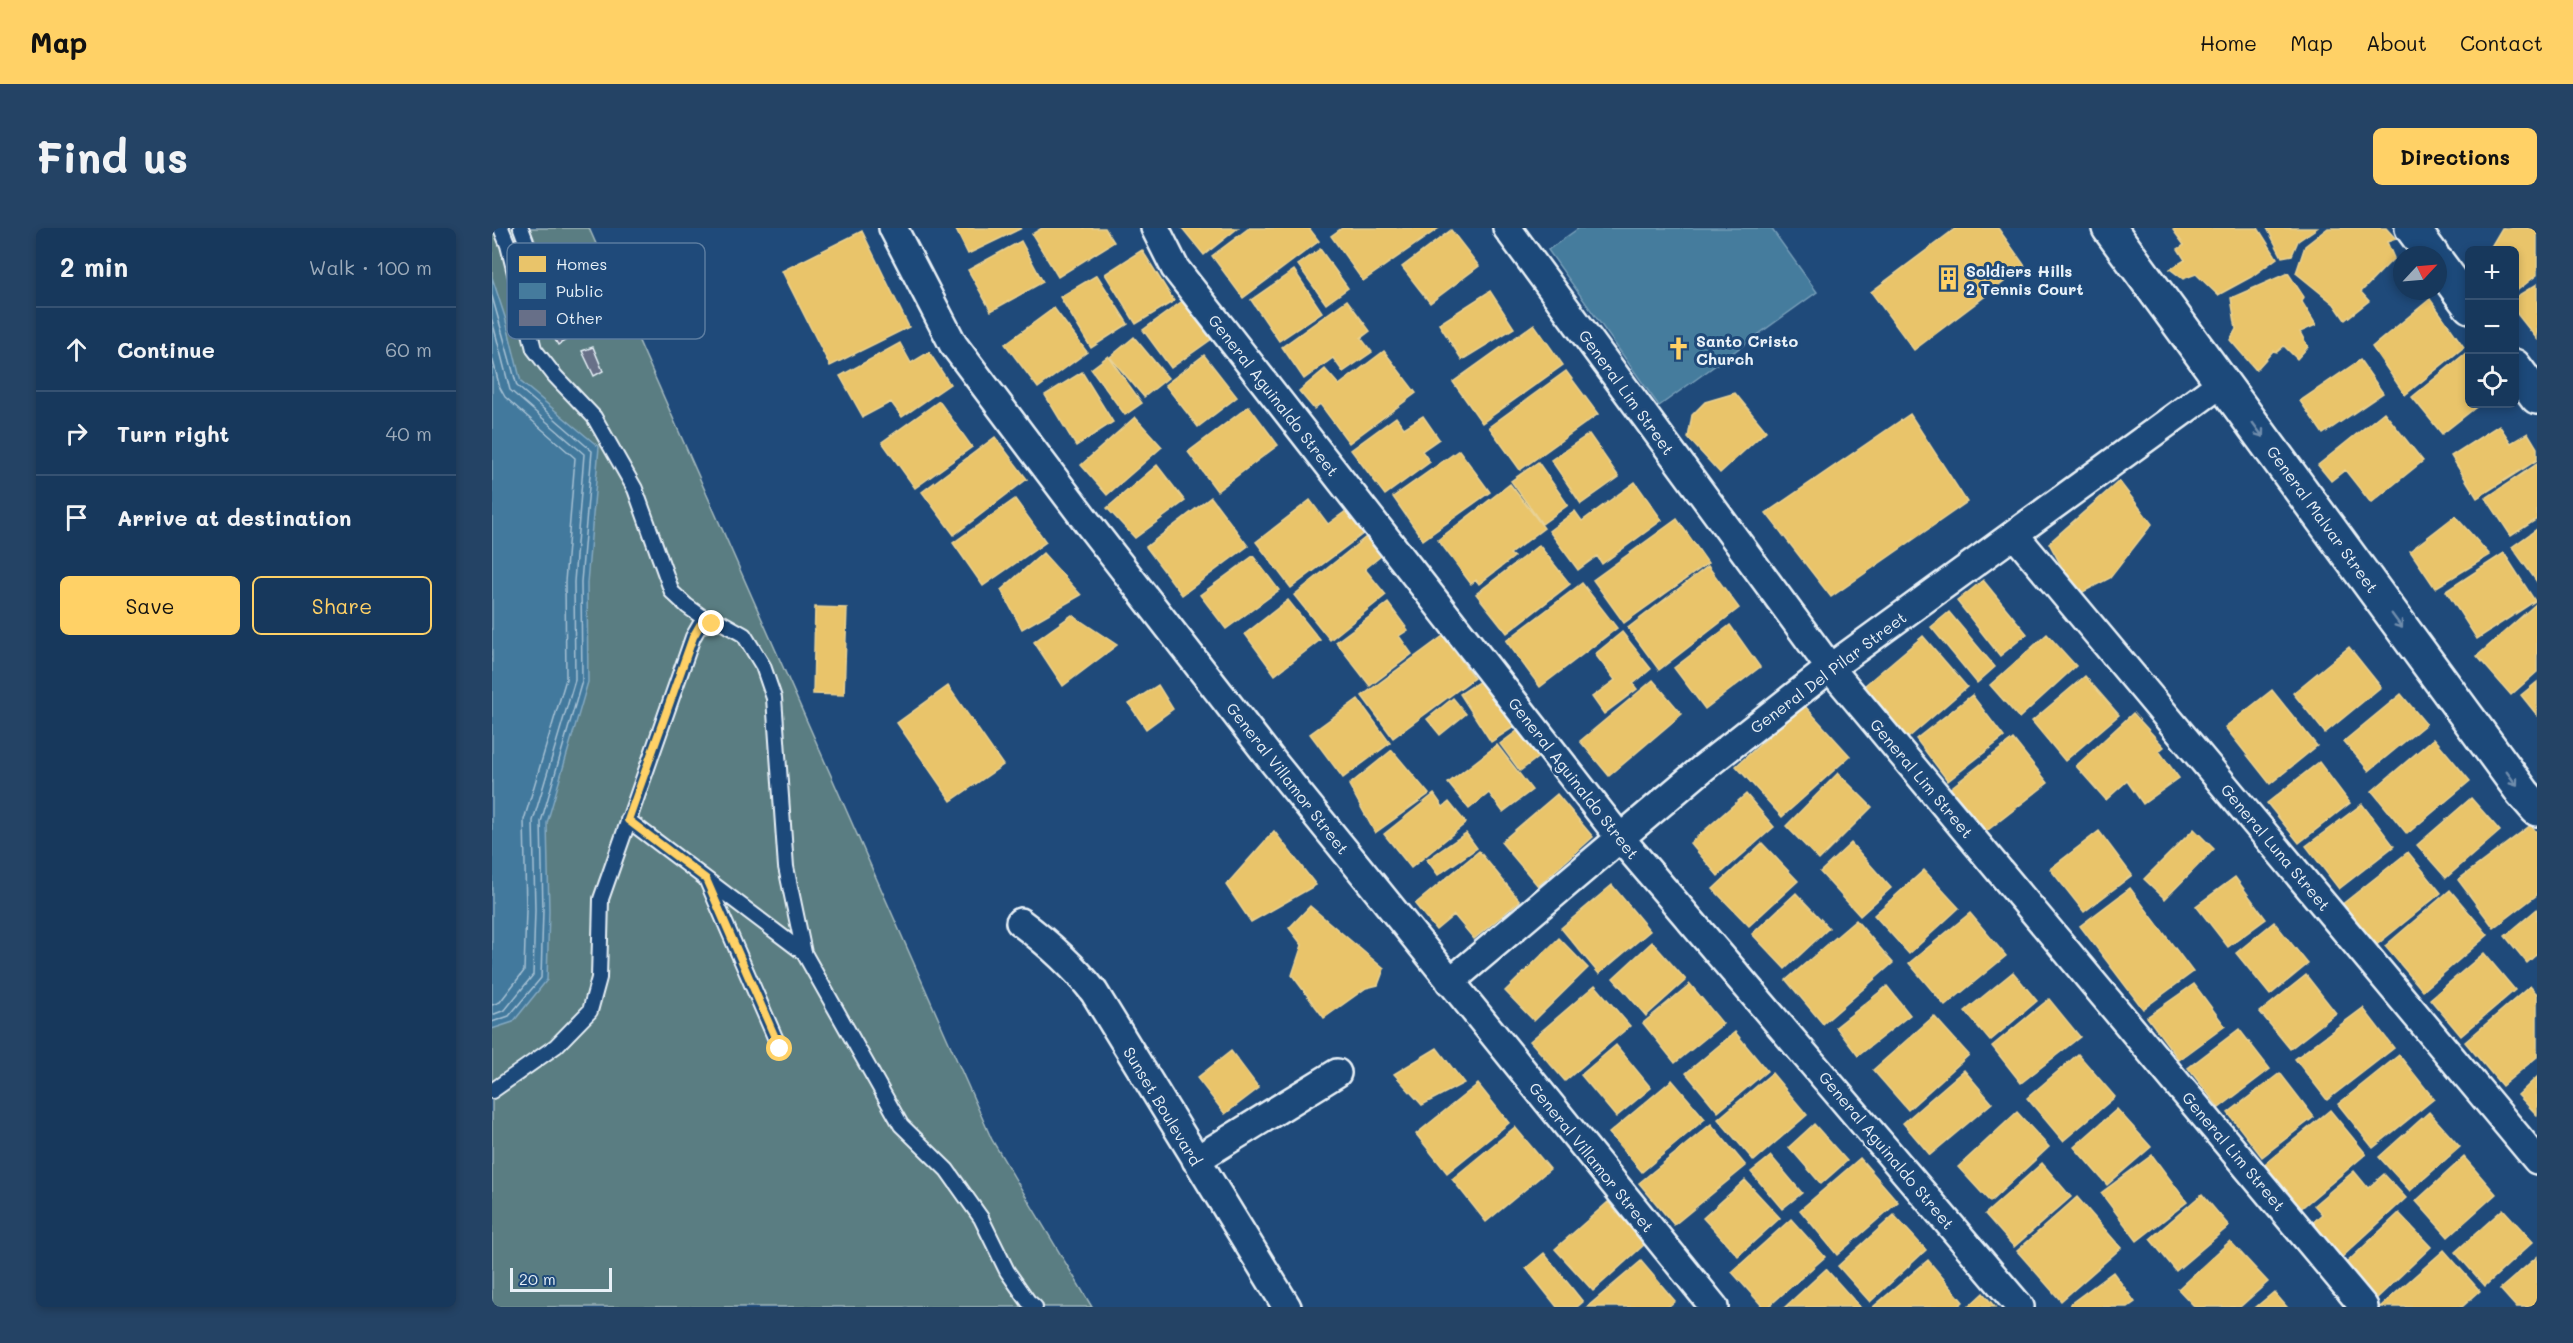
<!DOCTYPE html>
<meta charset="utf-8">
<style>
:root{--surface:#17385c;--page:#244365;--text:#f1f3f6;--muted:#9eacbb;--line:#365272;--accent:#ffd166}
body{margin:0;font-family:Mali,sans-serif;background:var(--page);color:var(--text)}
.controls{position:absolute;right:18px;top:18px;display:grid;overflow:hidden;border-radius:9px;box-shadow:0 3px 9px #0003}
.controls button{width:54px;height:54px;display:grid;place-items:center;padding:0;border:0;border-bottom:2px solid var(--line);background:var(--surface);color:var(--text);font:30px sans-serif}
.compass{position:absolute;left:1901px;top:18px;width:54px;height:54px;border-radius:50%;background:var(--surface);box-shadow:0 3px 9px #0003;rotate:64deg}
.scale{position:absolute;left:18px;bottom:15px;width:102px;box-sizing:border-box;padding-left:6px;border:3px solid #e8f1f8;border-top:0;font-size:16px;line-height:21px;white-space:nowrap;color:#e8f1f8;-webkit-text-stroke:4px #1f4a7a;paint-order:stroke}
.stop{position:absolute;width:18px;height:18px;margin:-14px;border:4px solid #ffd166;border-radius:50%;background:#fff}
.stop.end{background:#ffd166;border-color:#fff;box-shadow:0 2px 6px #0008}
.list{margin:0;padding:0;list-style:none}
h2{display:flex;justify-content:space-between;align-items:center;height:78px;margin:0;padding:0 24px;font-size:26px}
h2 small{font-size:20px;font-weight:400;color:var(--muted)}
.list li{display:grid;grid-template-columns:39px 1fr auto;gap:18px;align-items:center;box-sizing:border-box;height:84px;padding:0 24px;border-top:2px solid var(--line)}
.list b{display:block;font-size:22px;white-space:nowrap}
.list em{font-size:20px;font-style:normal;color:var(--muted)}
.actions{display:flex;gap:12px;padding:18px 24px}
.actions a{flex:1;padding:14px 0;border:2px solid var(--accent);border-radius:9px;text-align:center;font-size:21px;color:var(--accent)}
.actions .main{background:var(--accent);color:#111}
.icon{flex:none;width:33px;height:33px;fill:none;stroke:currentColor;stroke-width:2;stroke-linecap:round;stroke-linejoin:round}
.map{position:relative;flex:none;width:2045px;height:1079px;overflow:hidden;border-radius:9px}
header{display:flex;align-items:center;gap:36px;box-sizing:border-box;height:84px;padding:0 30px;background:var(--accent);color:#111}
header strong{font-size:28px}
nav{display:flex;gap:33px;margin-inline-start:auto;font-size:21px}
.intro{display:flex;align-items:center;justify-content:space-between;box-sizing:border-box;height:144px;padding:0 36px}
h1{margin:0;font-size:42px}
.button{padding:15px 27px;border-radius:9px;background:var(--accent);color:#111;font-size:21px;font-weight:700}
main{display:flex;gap:36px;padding:0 36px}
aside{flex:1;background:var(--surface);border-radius:9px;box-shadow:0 3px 9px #0003}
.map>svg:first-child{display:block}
</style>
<header>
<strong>Map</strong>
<nav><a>Home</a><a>Map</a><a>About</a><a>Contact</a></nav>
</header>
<div class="intro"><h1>Find us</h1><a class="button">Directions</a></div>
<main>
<aside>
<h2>2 min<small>Walk · 100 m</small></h2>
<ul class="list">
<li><svg class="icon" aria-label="ahead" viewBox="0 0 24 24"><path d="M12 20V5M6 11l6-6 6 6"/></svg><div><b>Continue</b></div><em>60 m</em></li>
<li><svg class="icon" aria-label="right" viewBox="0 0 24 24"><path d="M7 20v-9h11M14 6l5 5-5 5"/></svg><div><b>Turn right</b></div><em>40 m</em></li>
<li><svg class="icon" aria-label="arrive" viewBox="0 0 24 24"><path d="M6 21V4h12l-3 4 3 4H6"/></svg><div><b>Arrive at destination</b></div></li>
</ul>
<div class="actions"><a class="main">Save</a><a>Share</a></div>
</aside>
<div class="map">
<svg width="2045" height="1079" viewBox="0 0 2045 1079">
<rect width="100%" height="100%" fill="#1f4a7a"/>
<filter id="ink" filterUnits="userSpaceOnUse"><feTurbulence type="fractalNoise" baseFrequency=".0167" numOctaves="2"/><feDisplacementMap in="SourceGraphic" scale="12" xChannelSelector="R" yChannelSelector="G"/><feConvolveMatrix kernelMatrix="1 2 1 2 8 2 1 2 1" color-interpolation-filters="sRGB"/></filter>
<g filter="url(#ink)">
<!-- green -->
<path fill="#5a7d82" stroke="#a1b7bd" stroke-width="1.5" d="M0,0H97L500,912L600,1079H0Z"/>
<!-- water -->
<path fill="#42799d" stroke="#84a9c1" stroke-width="1.5" d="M0,49L13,89L29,154L107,219L95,355L96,454L55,595L57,683L55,752L21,794L0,801Z"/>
<!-- homes -->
<path fill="#e9c46a" stroke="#e9d295" stroke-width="1.5" d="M463,0H530L476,26Z
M550,0H613L622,14L566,49L540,6Z
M690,0H746L712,27Z
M757,0H817L827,13L751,70L720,28Z
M850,0H947L871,53L839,8Z
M1464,0H1506L1533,38L1422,122L1379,64Z
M1684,0H1766L1785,30L1759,49L1726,67L1704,46L1691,51L1678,41L1693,32L1686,21L1692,17L1681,2Z
M1775,0H1825L1806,13L1800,27L1790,29Z
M1836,0H1894L1904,11L1895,14L1902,30L1869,64L1877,73L1853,92L1842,76L1804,45L1813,18Z
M2010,0H2045V47L2022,65V22H1997Z
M959,2L987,38L938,75L910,39Z
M370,3L417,99L338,138L290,43Z
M529,13L551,54L499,83L476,42Z
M828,21L856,60L834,76L806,37Z
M650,22L682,73L644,96L613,46Z
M802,42L830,84L787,113L759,72Z
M1796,45L1812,69L1810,74L1824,97L1808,104L1816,119L1805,131L1792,118L1785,124L1781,123L1764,142L1738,112L1744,101L1739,70Z
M605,47L636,96L599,120L568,69Z
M2045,56V111L2022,82V70Z
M998,63L1022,100L970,132L947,96Z
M696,69L724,108L679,140L651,102Z
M1938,71L1972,119L1913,167L1880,119Z
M855,72L878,103L869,110L880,124L851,144L841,130L812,151L790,119Z
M562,80L595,124L546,160L513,116Z
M1042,96L1071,137L990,195L961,154Z
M642,109L676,150L652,169L618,129Z
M408,115L419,135L437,124L458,156L410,189L399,174L371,189L348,148Z
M892,123L924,165L857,215L828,176L822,181L807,163L833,141L847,157Z
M1975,124L1978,127V176H1988L1950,206L1920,169Z
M712,127L745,169L706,199L673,157Z
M616,128L650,175L633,187L599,141Z
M1868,132L1891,165L1831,206L1808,173Z
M1074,143L1106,186L1028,242L997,199Z
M590,144L621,194L584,218L553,167Z
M1243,165L1274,203L1228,245L1196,210L1200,187L1213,174Z
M447,173L480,219L423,260L390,214Z
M757,178L786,217L725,263L696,224Z
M1892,184L1931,233L1879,275L1853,242L1839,253L1826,237Z
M1418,186L1475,274L1339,369L1274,285Z
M931,188L947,211L930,223L938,234L893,267L859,222L904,189L912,200Z
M643,189L670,219L615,267L589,237Z
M2007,197L2019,215L2036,205L2045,220V232L1985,270L1959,228Z
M1097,206L1127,249L1089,276L1059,232Z
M503,209L535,251L462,307L430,264Z
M967,222L998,264L931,312L901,269Z
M1046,234L1076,277L1050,296L1019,253Z
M2045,236V291L2019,308L1994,270Z
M665,237L693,273L643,310L615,280Z
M1627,253L1660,296L1618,350L1585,367L1557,315Z
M1143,254L1170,292L1110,336L1105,328L1086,342L1057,303L1083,283L1090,293Z
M1018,256L1052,300L1018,326L1022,329L987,356L984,352L979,356L946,312Z
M719,269L756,318L690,367L654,319Z
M523,271L554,314L491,358L461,315Z
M818,272L836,296L854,283L872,305L799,360L764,314Z
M1963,288L1998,327L1943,360L1918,323Z
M1185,291L1216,335L1132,395L1101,352Z
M2045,301V354L2020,319Z
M874,309L889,328L873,341L894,367L838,412L802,367Z
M1047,317L1078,356L1015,405L984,366Z
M551,325L589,367L530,401L509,362Z
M2012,325L2043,373L1985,411L1954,363Z
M761,328L787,362L734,401L708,367Z
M1216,338L1247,380L1167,442L1136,400Z
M1491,352L1535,406L1508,428L1465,373Z
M1090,355L1125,400L1048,459L1014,413Z
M796,372L828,412L783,447L753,406Z
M896,375L916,402L907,408L920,426L878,458L844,414Z
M2045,375V444L2019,467L1985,428Z
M323,379L355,380L352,467L321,466Z
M1457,384L1503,439L1485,455L1439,399Z
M580,387L625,417L571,458L542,414Z
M1238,397L1268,439L1213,481L1182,440Z
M1130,404L1159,441L1141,456L1145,461L1112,486L1100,469L1123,452L1103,426Z
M1555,406L1584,438L1527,490L1498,457Z
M951,408L982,450L901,510L870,468Z
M1431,408L1475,459L1416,510L1372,458Z
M1857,419L1889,459L1833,505L1801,465Z
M1593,448L1627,487L1573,533L1540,493Z
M991,451L1022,499L999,514L968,466Z
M1161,452L1190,486L1117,548L1088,513Z
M2045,454V487L2029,467Z
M666,457L681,481L654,501L637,476Z
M456,458L511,537L459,573L405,495Z
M1780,462L1825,518L1778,556L1733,499Z
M1909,466L1934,496L1877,543L1852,513Z
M1480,467L1512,509L1456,553L1424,511Z
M961,470L974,486L948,507L935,491Z
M866,471L898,515L851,550L818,506Z
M1312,477L1358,528L1290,589L1244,538Z
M1641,485L1672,519L1667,523L1687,550L1651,576L1635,553L1614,572L1584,538Z
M1029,500L1049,527L1028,543L1008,516Z
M1942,510L1978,553L1915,606L1880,563Z
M1521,511L1556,555L1487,609L1452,565Z
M1005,517L1040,562L1011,584L997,565L977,581L956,555Z
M900,522L937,566L883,605L857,557Z
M1827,534L1858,575L1807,615L1775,575Z
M1346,545L1380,579L1327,632L1294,598Z
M942,566L951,579L957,574L974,595L919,640L892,606Z
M1065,566L1101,609L1046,658L1009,614Z
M1254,566L1282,599L1226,648L1198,615Z
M1979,570L2008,603L1954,650L1925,617Z
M1870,576L1902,618L1847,661L1814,618Z
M2039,597L2045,605V667L2002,700L1966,652Z
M1702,601L1722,621L1673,671L1652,651Z
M782,603L824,657L759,694L734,657Z
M1607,603L1640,647L1592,684L1558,641Z
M974,605L985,620L946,647L935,632Z
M1270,615L1306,653L1257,698L1221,661Z
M1359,615L1399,660L1368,688L1328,644Z
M987,623L1028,673L982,711L962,687L944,702L923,676Z
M1916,624L1949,665L1882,719L1849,677Z
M1432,642L1467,680L1417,726L1382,687Z
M1743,649L1774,691L1736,719L1704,678Z
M1120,657L1158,703L1107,746L1069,700Z
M1638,660L1701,744L1651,781L1588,698Z
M1958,662L1996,707L1931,763L1893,718Z
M1304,665L1337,700L1293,741L1260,706Z
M818,678L892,741L886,757L874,760L832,790L800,747L810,717L797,700Z
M2045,681V726L2035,735L2013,708Z
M1478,685L1514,728L1453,778L1417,735Z
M1364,692L1401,735L1331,796L1294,752Z
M1782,694L1816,736L1778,767L1744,725Z
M1067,710L1096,740L1042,793L1013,763Z
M1160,714L1194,752L1154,788L1121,750Z
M1992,725L2023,762L1969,808L1938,771Z
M1521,744L1545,773L1498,813L1473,783Z
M1814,747L1844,785L1798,821L1768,784Z
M1198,756L1231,796L1183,835L1151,795Z
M1702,756L1733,798L1687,832L1655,789Z
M1103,757L1138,798L1073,853L1038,813Z
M1395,758L1418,787L1366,828L1344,799Z
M2038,758L2045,766V829L2010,858L1973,814Z
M1557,771L1588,809L1529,855L1500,818Z
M1871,780L1902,820L1835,872L1803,831Z
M1442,788L1477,827L1416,882L1381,842Z
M1747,801L1778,841L1727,880L1696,840Z
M1243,804L1275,843L1226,884L1194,845Z
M1124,817L1159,860L1124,889L1089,847Z
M945,820L972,855L930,877L902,846Z
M739,823L767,860L733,886L705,850Z
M1586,826L1623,869L1571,913L1535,870Z
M1907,827L1942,871L1881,920L1846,876Z
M1472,842L1500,875L1438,927L1411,895Z
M1280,845L1315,887L1262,933L1226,891Z
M1788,845L1822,889L1770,929L1736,885Z
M2045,849V887L2026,867Z
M1180,852L1213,891L1150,944L1117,905Z
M986,856L1017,895L955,945L924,906Z
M1625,881L1659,919L1615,957L1582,919Z
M1838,882L1874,926L1806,983L1769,939Z
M1525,884L1557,919L1498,974L1466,939Z
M1937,884L1968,919L1918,963L1887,929Z
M1219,896L1254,938L1182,997L1147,955Z
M1322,896L1355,933L1329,956L1297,919Z
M1023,899L1058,941L994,994L960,951Z
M1660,927L1695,974L1645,1013L1609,965Z
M1279,928L1310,965L1290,981L1259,944Z
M1972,929L2004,966L1956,1009L1924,973Z
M1368,930L1406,974L1345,1027L1308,982Z
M1550,935L1579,969L1522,1019L1493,986Z
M1862,943L1876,960L1892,946L1914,970L1848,1031L1815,1000L1830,986L1822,977Z
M1253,952L1288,990L1246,1028L1211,990Z
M1710,966L1737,998L1684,1043L1658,1011Z
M1585,969L1629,1020L1569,1073L1525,1023Z
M1116,974L1153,1016L1101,1063L1063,1021Z
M2011,981L2041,1014L1993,1058L1963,1024Z
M1907,985L1939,1019L1882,1073L1850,1039Z
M1402,987L1434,1022L1378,1074L1346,1038Z
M1299,991L1333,1029L1276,1079H1271L1240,1044Z
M1738,1013L1776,1054L1748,1079H1703L1686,1061Z
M1952,1022L1988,1063L1970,1079H1888Z
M1052,1025L1091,1074L1085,1079H1065L1034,1040Z
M2045,1029V1079H2024L2008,1061Z
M1436,1032L1471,1074L1465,1079H1381Z
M1149,1033L1183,1073L1176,1079H1095Z
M1334,1041L1368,1079H1293Z
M1621,1044L1643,1074L1636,1079H1580L1578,1076Z
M1782,1064L1795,1079H1764Z
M1491,1065L1503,1079H1476Z"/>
<!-- public -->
<path fill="#457b9d" stroke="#769eb8" stroke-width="1.5" d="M1087,0H1279L1325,64L1167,178L1056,22Z"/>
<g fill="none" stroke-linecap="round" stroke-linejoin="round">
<!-- shore -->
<path stroke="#a6c1d4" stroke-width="1.5" d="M0,68L25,158L100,223L89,354L90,453L49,594L51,682L49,750L17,788L0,794
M0,92L18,162L92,226L82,354L83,452L41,593L43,682L41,747L13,782L0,787
M0,129L8,160L13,169L83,230L73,354L74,451L32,592L34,682L32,743L8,774L0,777"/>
</g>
<!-- building -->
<path fill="#676f88" stroke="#e8f1f8" stroke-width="1.5" d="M67,61L89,103L66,117L42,73Z
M101,119L111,143L102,148L90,123Z"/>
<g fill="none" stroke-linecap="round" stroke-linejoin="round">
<defs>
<path id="lane" d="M9,0L16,17L42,121L63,148L102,189L143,261L180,364L195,378L220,396
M29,0L41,32L36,82
M136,592L312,725
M215,653L288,821
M0,863L64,818L98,783L107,750L109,671L201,409L208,397L229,394L252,407L271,438L282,470L294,639L312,725L409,897L455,942L489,990L515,1043L536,1073L543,1079"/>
<path id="street" d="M401,0L461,116L598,298L782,535L1222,1079
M663,0L683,40L1129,611L1528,1079
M1015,0L1338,440L1872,1079
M1522,306L2045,932
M528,694C556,715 580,736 602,764L795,1079
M958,754L1211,540L1338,440L1731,154
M704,932L845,845"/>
<path id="secondary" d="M1617,0L2031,565L2045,581
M1920,0L1940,27
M1946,35L1978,78
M2022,138L2045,169"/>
</defs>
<!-- lane casing -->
<use href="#lane" stroke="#e8f1f8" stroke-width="18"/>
<!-- street casing -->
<use href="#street" stroke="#e8f1f8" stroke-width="32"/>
<!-- secondary casing -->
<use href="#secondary" stroke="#e8f1f8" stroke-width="38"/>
<!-- lane -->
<use href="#lane" stroke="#1f4a7a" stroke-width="14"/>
<!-- street -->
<use href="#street" stroke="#1f4a7a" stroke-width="27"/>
<!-- secondary -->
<use href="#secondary" stroke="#1f4a7a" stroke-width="33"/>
</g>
<!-- one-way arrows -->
<defs><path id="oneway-shaft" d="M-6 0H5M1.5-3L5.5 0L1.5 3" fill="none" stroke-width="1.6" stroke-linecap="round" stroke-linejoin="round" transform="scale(1.5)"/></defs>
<g stroke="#6f8dac">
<use href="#oneway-shaft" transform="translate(1766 202) rotate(54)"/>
<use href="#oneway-shaft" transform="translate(1905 393) rotate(54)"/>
<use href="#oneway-shaft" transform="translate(2020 551) rotate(54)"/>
</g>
</g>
<g fill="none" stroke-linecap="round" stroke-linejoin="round" filter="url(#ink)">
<!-- route -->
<path stroke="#ffd166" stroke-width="8" d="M220,396L208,397L201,409L136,592L214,651L288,821"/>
</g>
<!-- icons -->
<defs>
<symbol id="building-bare" viewBox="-9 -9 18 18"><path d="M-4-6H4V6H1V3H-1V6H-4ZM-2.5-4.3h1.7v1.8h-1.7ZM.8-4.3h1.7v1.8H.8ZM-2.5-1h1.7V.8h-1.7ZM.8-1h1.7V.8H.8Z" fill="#ffd166" stroke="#1f4a7a" stroke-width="2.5" paint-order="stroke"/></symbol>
<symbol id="church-bare" viewBox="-9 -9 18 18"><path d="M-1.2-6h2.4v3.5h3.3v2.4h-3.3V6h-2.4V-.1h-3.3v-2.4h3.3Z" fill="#ffd166" stroke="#1f4a7a" stroke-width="2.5" paint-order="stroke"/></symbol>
</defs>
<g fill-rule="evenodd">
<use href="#building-bare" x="1440" y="34" width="33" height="33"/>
<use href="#church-bare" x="1170" y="104" width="33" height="33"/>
</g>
<g text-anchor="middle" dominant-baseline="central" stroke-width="6" stroke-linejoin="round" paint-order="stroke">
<!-- poi labels -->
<g font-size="16" font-weight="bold" fill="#e8f1f8" stroke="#1f4a7a" text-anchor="start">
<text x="1474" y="42">Soldiers Hills<tspan x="1474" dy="18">2 Tennis Court</tspan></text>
<text x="1204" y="112">Santo Cristo<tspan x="1204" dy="18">Church</tspan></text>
</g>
<!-- street labels -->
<g font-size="16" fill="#e8f1f8" stroke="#1f4a7a">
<text transform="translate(1135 164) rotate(54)">General Lim Street</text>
<text transform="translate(782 167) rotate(52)">General Aguinaldo Street</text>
<text transform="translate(1831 291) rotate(54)">General Malvar Street</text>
<text transform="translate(1336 444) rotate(-37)">General Del Pilar Street</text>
<text transform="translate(796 550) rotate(52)">General Villamor Street</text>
<text transform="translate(1082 550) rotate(52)">General Aguinaldo Street</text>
<text transform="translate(1430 550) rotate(50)">General Lim Street</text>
<text transform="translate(1784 619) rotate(50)">General Luna Street</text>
<text transform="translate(671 878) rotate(59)">Sunset Boulevard</text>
<text transform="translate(1395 922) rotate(50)">General Aguinaldo Street</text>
<text transform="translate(1742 923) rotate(50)">General Lim Street</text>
<text transform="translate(1100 929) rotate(51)">General Villamor Street</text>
</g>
</g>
<!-- legend -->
<rect x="15" y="15" width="198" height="96" rx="9" fill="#1f4a7a" stroke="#5b7ca0" stroke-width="1.5"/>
<rect x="27" y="28" width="27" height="16" fill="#e9c46a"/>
<rect x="27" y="55" width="27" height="16" fill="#457b9d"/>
<rect x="27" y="82" width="27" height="16" fill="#676f88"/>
<g font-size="16" fill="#e8f1f8">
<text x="64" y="42">Homes</text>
<text x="64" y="69">Public</text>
<text x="64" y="96">Other</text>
</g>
</svg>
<div class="controls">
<button>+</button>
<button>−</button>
<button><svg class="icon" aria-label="locate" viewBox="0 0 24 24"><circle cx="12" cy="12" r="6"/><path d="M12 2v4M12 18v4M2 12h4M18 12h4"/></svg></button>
</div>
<svg class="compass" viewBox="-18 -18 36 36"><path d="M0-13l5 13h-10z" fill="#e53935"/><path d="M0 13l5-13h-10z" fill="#9eacbb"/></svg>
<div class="scale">20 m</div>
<div class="stop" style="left:288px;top:821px"></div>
<div class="stop end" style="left:220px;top:396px"></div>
</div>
</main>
